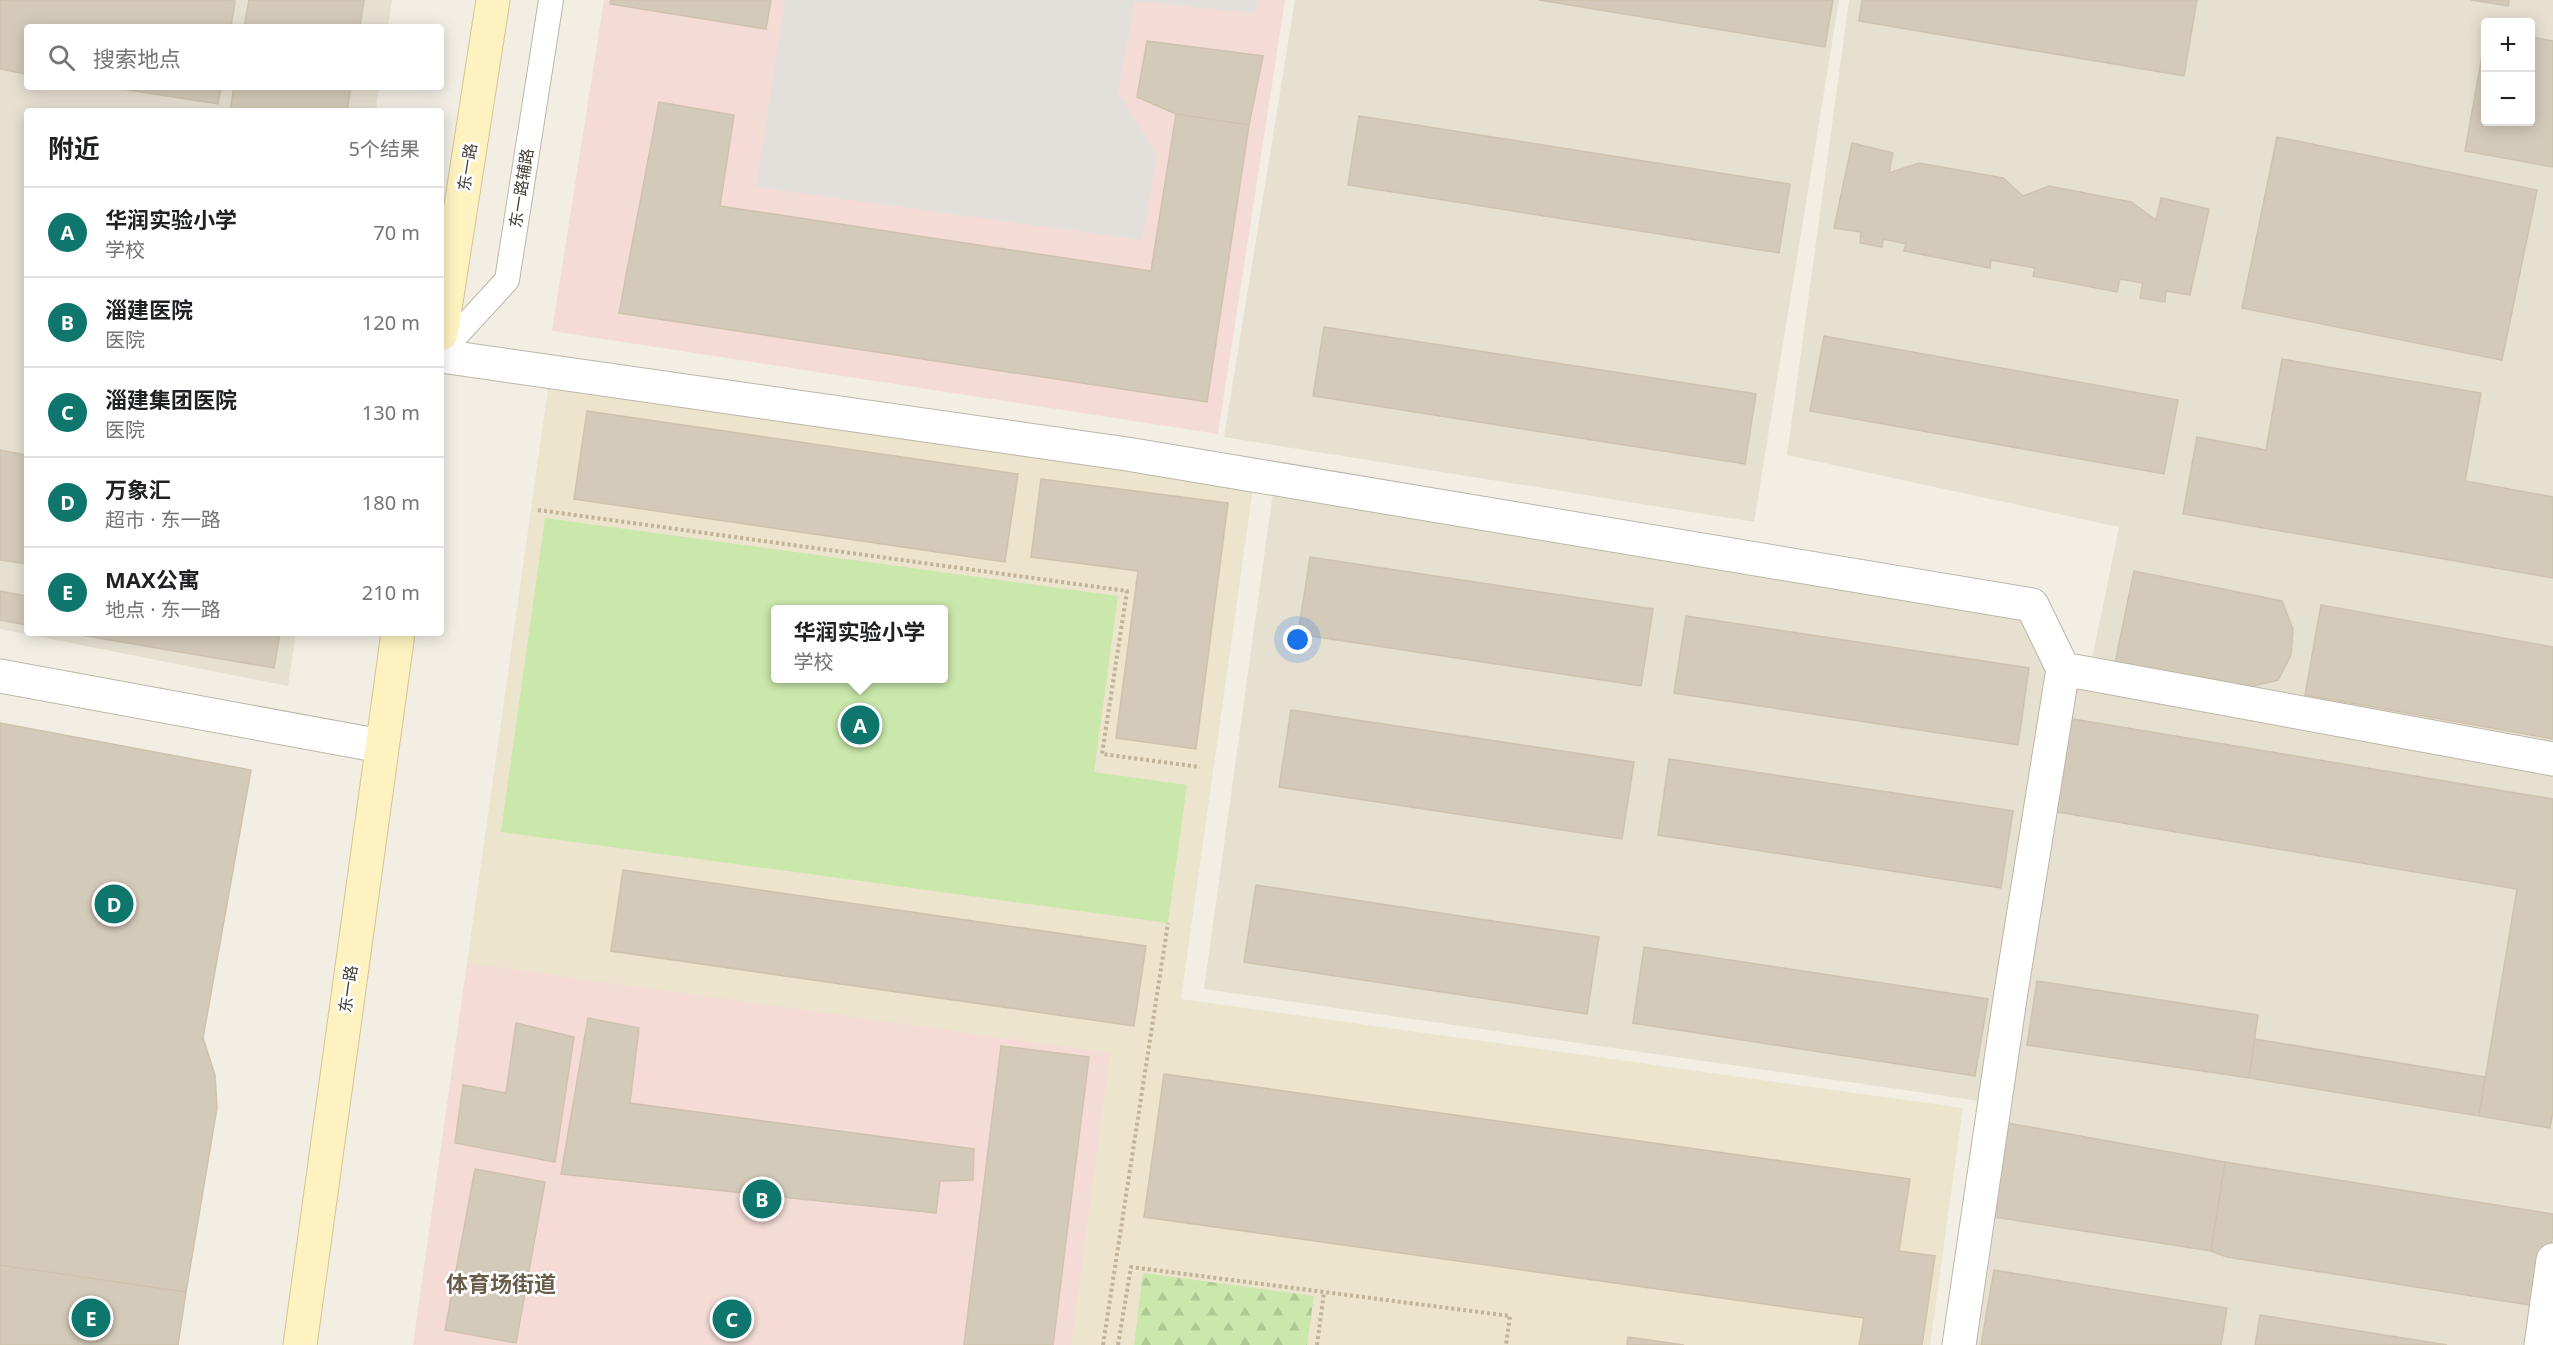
<!DOCTYPE html>
<html lang="zh">
<meta charset="utf-8">
<style>
:root{--surface:#fff;--page:#f6f6f6;--text:#202124;--muted:#757577;--line:#e0e0e0;--accent:#0f766e}
body{margin:0;font-family:"Noto Sans","Noto Sans SC",sans-serif;background:var(--page);color:var(--text)}
.controls{position:absolute;right:18px;top:18px;display:grid;overflow:hidden;border-radius:6px;box-shadow:0 3px 15px #0003}
.controls button{width:54px;height:54px;display:grid;place-items:center;padding:0;border:0;border-bottom:2px solid var(--line);background:var(--surface);color:var(--text);font:30px sans-serif}
.you{position:absolute;left:1298px;top:640px;width:21px;height:21px;margin:-15px;border:4px solid #fff;border-radius:50%;background:#1a73e8;box-shadow:0 0 0 9px #1a73e833}
.badge{display:grid;place-items:center;width:39px;height:39px;border-radius:50%;background:var(--accent);color:#fff;font-size:20px;font-weight:700}
.pin{position:absolute;translate:-50% -50%;border:3px solid #fff;box-shadow:0 2px 6px #0006}
.popup{position:absolute;left:771px;top:605px;width:177px;height:78px;box-sizing:border-box;display:grid;place-content:center;border-radius:6px;background:var(--surface);filter:drop-shadow(0 2px 4px #0005);font-size:20px;white-space:nowrap;color:var(--muted)}
.popup b{font-size:22px;color:var(--text)}
.popup::after{content:'';position:absolute;left:50%;top:100%;margin-left:-12px;border:12px solid transparent;border-top-color:var(--surface)}
.list{margin:0;padding:0;list-style:none}
h2{display:flex;justify-content:space-between;align-items:center;height:78px;margin:0;padding:0 24px;font-size:26px}
h2 small{font-size:20px;font-weight:400;color:var(--muted)}
.list li{display:grid;grid-template-columns:39px 1fr auto;gap:18px;align-items:center;box-sizing:border-box;height:90px;padding:0 24px;border-top:2px solid var(--line)}
.list b{display:block;font-size:22px;white-space:nowrap}
.list p{margin:0;font-size:20px;white-space:nowrap;color:var(--muted)}
.list em{font-size:20px;font-style:normal;color:var(--muted)}
.icon{flex:none;width:33px;height:33px;fill:none;stroke:currentColor;stroke-width:2;stroke-linecap:round;stroke-linejoin:round}
.map{position:relative;flex:none;width:2553px;height:1345px;overflow:hidden}
.search{position:absolute;background:var(--surface);box-shadow:0 3px 15px #0003;left:24px;top:24px;width:420px;height:66px;display:flex;align-items:center;gap:15px;box-sizing:border-box;padding:0 21px;border-radius:6px;color:var(--muted);font-size:22px}
.panel{position:absolute;background:var(--surface);box-shadow:0 3px 15px #0003;left:24px;top:108px;width:420px;height:528px;border-radius:6px}
.map>svg:first-child{display:block}
</style>
<div class="map">
<svg width="2553" height="1345" viewBox="0 0 2553 1345">
<defs>
<pattern id="forest-firs" width="22" height="20" patternUnits="userSpaceOnUse" patternTransform="scale(1.5)"><rect width="22" height="20" fill="#cae8ab"/><path d="M5 1l3.5 6h-7zM16 11l3.5 6h-7z" fill="#afc894"/></pattern>
</defs>
<rect width="100%" height="100%" fill="#f2eee4"/>
<!-- residential -->
<path fill="#e6e0d1" fill-rule="evenodd" d="M0,0H392L388,27H27V87H379L376,111H27V633H296L288,686L0,629Z
M1295,0H1839L1754,522L1224,437Z
M1849,0H2553V750L2092,659L2119,527L1787,455ZM2486,22H2530V122H2486Z
M1275,478L2032,605L2063,669L2553,759V1345H1958L1994,1103L1204,989Z"/>
<!-- education -->
<path fill="#ece4cd" fill-rule="evenodd" d="M548,389L1253,488L1181,999L1963,1108L1930,1345H1069L467,963ZM776,610H944V678H776Z"/>
<!-- medical -->
<path fill="#f4dbd6" d="M604,0H1285L1218,434L552,331Z
M467,963L1110,1053L1071,1345H413Z"/>
<!-- grass -->
<path fill="#cae8ab" fill-rule="evenodd" d="M545,518L1118,596L1094,772L1187,785L1168,923L501,832ZM776,610H944V678H776Z"/>
<!-- forest -->
<path fill="url(#forest-firs)" d="M1143,1273L1314,1296L1307,1345H1134Z"/>
<!-- parking -->
<path fill="#e3e0dc" d="M785,0H1257L1255,13L1135,1L1118,92L1157,155L1142,240L756,187Z"/>
<!-- building -->
<path fill="#d4cab9" stroke="#cfc2ac" stroke-width="1.5" d="M0,0H229L235,1L231,27H27V74L0,69Z
M249,0H364L360,27H244Z
M611,0H771L766,29L610,4Z
M1539,0H1833L1825,47Z
M1862,0H2197L2184,76L1859,21Z
M2471,0H2509L2508,6Z
M2486,34V122H2530V37L2553,41V167L2465,151Z
M1147,41L1263,56L1249,125L1176,114L1137,97Z
M110,87H221L218,104Z
M234,87H351L347,111H230Z
M659,102L734,115L720,206L1151,271L1176,114L1249,125L1207,402L619,313Z
M1359,116L1790,184L1779,253L1348,185Z
M2277,137L2537,190L2502,360L2242,308Z
M1852,143L1893,153L1889,173L1919,163L2003,178L2023,196L2049,186L2131,202L2156,220L2161,198L2209,209L2190,295L2166,291L2165,302L2140,298L2143,283L2120,279L2117,292L2033,276L2035,268L1991,260L1990,268L1904,251L1906,244L1883,239L1882,247L1860,243L1861,232L1834,228Z
M1324,327L1756,394L1745,464L1313,396Z
M1824,336L2178,400L2164,474L1810,411Z
M2282,359L2481,393L2465,481L2553,497V578L2183,514L2197,437L2266,450Z
M587,411L1018,474L1005,562L574,499Z
M0,450L27,455V564L0,560Z
M1041,479L1228,503L1196,749L1116,738L1138,571L1031,557Z
M1310,557L1653,609L1641,686L1298,634Z
M2134,571L2282,601L2293,629L2291,655L2278,680L2250,687L2115,663Z
M0,591L27,596V625L0,620Z
M2321,605L2553,647V739L2305,695Z
M1686,616L2029,668L2018,745L1674,693Z
M69,633H280L274,668Z
M1291,710L1634,762L1622,839L1279,787Z
M2061,717L2553,799V1111L2550,1128L2479,1116L2517,889L2045,810Z
M0,723L251,770L203,1038L215,1075L217,1108L186,1292L0,1265Z
M1669,759L2013,811L2001,888L1658,835Z
M623,870L1146,946L1134,1026L611,951Z
M1256,885L1599,937L1587,1014L1244,962Z
M1644,947L1988,999L1975,1076L1633,1023Z
M2037,981L2258,1015L2249,1078L2027,1045Z
M588,1018L639,1028L630,1103L974,1149L973,1180L940,1181L936,1213L561,1174Z
M516,1023L574,1037L555,1162L455,1143L463,1085L506,1093Z
M2255,1039L2485,1077L2479,1116L2249,1078Z
M1001,1046L1089,1057L1053,1345H964Z
M1164,1074L1910,1179L1899,1251L1935,1256L1922,1345H1859L1864,1318L1144,1217Z
M2002,1122L2225,1162L2211,1251L1987,1216Z
M2225,1162L2553,1214V1234L2541,1307L2227,1257L2211,1251Z
M475,1169L545,1182L516,1343L445,1330Z
M0,1265L186,1292L178,1345H0Z
M1994,1270L2227,1308L2221,1345H1981Z
M2260,1315L2447,1345H2255Z
M1628,1337L1684,1345H1627Z"/>
<g fill="none" stroke-linecap="round" stroke-linejoin="round">
<defs>
<path id="lane" d="M441,352L507,280L551,0"/>
<path id="street" d="M441,356L1127,454L2032,605L2063,669L2011,992L1959,1345
M2063,669L2553,759
M0,676L381,746
M2541,1345L2553,1260"/>
<path id="secondary" d="M441,334L493,0
M300,1345L398,633"/>
</defs>
<!-- lane casing -->
<use href="#lane" stroke="#beb6a6" stroke-width="26"/>
<!-- street casing -->
<use href="#street" stroke="#beb6a6" stroke-width="35"/>
<!-- secondary casing -->
<use href="#secondary" stroke="#d4c492" stroke-width="35"/>
<!-- path -->
<path stroke="#c0b397" stroke-width="4" stroke-dasharray="3 3" stroke-linecap="butt" d="M538,510L1127,591L1102,754L1200,767
M1103,1345L1168,923
M1118,1345L1131,1267L1510,1316L1506,1345
M1317,1345L1324,1292"/>
<!-- lane -->
<use href="#lane" stroke="#fff" stroke-width="24"/>
<!-- street -->
<use href="#street" stroke="#fff" stroke-width="33"/>
<!-- secondary -->
<use href="#secondary" stroke="#fff2c1" stroke-width="33"/>
</g>
<g text-anchor="middle" dominant-baseline="central" stroke-width="5" stroke-linejoin="round" paint-order="stroke">
<!-- street labels -->
<g font-size="16" fill="#443e34" stroke="#fff">
<text transform="translate(467 167) rotate(-81)">东一路</text>
<text transform="translate(521 188) rotate(-81)">东一路辅路</text>
<text transform="translate(348 989) rotate(-82)">东一路</text>
</g>
<!-- district labels -->
<g font-size="22" font-weight="bold" fill="#675d4a" stroke="#fff">
<text x="501" y="1283">体育场街道</text>
</g>
</g>
</svg>
<div class="controls">
<button>+</button>
<button>−</button>
</div>
<div class="you"></div>
<div class="pin badge" style="left:860px;top:725px">A</div>
<div class="popup"><b>华润实验小学</b>学校</div>
<div class="pin badge" style="left:762px;top:1199px">B</div>
<div class="pin badge" style="left:732px;top:1319px">C</div>
<div class="pin badge" style="left:114px;top:904px">D</div>
<div class="pin badge" style="left:91px;top:1318px">E</div>
<div class="search"><svg class="icon" aria-label="search" viewBox="0 0 24 24"><circle cx="10" cy="10" r="6"/><path d="M15 15l6 6"/></svg>搜索地点</div>
<section class="panel">
<h2>附近<small>5个结果</small></h2>
<ul class="list">
<li><span class="badge">A</span><div><b>华润实验小学</b><p>学校</p></div><em>70 m</em></li>
<li><span class="badge">B</span><div><b>淄建医院</b><p>医院</p></div><em>120 m</em></li>
<li><span class="badge">C</span><div><b>淄建集团医院</b><p>医院</p></div><em>130 m</em></li>
<li><span class="badge">D</span><div><b>万象汇</b><p>超市 · 东一路</p></div><em>180 m</em></li>
<li><span class="badge">E</span><div><b>MAX公寓</b><p>地点 · 东一路</p></div><em>210 m</em></li>
</ul>
</section>
</div>
